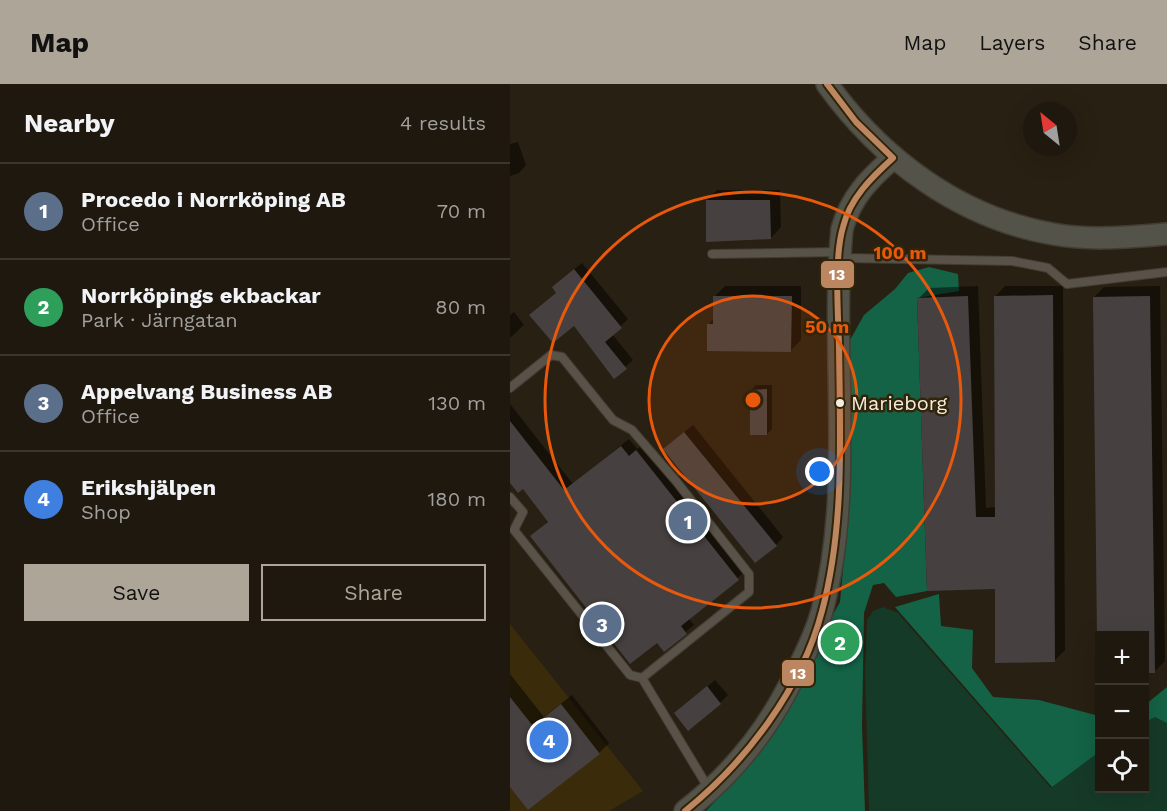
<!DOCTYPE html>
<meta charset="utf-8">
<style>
:root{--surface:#1e180e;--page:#2b251c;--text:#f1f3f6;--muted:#a1a09e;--line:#3c372e;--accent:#ada597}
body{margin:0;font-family:"Work Sans",sans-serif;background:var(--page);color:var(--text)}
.controls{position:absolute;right:18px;bottom:18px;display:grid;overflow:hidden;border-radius:0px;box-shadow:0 6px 24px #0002}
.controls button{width:54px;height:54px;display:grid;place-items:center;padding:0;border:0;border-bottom:2px solid var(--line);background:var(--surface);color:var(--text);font:30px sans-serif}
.compass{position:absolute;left:513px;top:18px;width:54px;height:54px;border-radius:50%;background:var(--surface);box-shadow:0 6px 24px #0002;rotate:330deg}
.you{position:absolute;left:310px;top:388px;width:21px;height:21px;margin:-15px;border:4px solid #fff;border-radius:50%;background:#1a73e8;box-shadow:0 0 0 9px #1a73e833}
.badge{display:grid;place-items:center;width:39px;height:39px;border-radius:50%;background:var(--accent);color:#fff;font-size:20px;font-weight:700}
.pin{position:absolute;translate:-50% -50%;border:3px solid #fff;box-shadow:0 2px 6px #0006}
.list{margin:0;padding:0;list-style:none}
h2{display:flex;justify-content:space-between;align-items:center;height:78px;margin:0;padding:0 24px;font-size:26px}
h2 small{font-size:20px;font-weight:400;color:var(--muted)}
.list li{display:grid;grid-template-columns:39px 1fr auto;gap:18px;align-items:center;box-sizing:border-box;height:96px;padding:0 24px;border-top:2px solid var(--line)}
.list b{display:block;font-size:22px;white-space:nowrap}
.list p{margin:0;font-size:20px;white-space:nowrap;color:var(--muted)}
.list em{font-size:20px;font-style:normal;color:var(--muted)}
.actions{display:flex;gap:12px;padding:18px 24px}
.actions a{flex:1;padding:14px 0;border:2px solid var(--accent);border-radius:0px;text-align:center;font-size:21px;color:var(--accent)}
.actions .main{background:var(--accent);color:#111}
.icon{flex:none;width:33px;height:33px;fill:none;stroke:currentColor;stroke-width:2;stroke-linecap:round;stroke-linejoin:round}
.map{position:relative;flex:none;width:657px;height:727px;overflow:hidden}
header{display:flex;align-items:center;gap:36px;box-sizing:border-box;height:84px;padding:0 30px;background:var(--accent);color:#111}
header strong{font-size:28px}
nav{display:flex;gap:33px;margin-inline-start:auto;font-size:21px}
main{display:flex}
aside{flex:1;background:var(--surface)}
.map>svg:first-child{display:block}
</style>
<header>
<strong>Map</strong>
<nav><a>Map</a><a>Layers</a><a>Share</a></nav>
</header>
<main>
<aside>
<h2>Nearby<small>4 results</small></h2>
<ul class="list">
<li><span class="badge" style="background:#5c6f8a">1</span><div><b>Procedo i Norrköping AB</b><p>Office</p></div><em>70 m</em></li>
<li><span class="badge" style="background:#2e9e5b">2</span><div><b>Norrköpings ekbackar</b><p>Park · Järngatan</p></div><em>80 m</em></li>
<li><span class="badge" style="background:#5c6f8a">3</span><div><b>Appelvang Business AB</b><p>Office</p></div><em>130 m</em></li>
<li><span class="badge" style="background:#3f7fe0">4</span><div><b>Erikshjälpen</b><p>Shop</p></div><em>180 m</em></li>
</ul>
<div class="actions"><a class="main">Save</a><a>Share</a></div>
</aside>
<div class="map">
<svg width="657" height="727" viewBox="0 0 657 727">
<rect width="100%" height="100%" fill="#282012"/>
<!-- built -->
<path fill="#3a2b0b" d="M0,540L133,707L99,727H0Z"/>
<!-- green -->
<path fill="#163a28" d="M373,523L388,529L541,704L589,664L590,704H634L635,626L657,606V727H359L355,589L357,536L363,527Z"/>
<!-- forest -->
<path fill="#146346" d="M419,183L448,190L449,207L407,214L417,507L386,513L374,499L363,501L354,529L352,642L355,727H196L241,679L330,518L338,432L340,256L354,231L385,205L398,189Z
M429,510L431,542L463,546L462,584L483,613L529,616L589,632V668L542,703L385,523Z
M657,603V639L645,633L635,638V621Z"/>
<!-- shadow -->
<path fill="#0007" d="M8,58L16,81L9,89L0,92V60Z
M207,106H270L271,143L261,154L197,116Z
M72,179L118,235L102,250L123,276L104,293L48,208L51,196Z
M215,202H291V256L281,266L198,241L204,234L205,212Z
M468,202L476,424L486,423L485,213L495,202H553L555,566L544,577L486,503L419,506L408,215L419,204Z
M650,202L655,577L645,587L634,552H590L589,588L584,213L594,203Z
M4,228L14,241L0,254V231Z
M246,301H262V345L257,350L241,306Z
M0,320L63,400L119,355L127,365L135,359L236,487L178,534L184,541L154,566L147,557L22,452L39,437L13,403L0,397Z
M183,341L273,453L266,461L162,358Z
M0,590L34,633L62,611L99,659L89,669L0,701Z
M205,596L218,611L210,619L166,629Z"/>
<!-- building -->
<path fill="#464140" d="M196,116H260L261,155L196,158Z
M64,185L112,244L95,258L117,285L104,295L64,242L43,259L19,231L46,209L42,203Z
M543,211L545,578L485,579V505L417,507L407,214L458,212L466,433H485L484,212Z
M203,212H282L281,268L197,267V240H203Z
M640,212L645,589H634V552H587L583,213Z
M257,305V351H240V306Z
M0,337L54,406L111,362L119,372L126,366L229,496L171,542L177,550L154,568L147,559L120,580L20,452L38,438L13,405L8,409L0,399Z
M174,348L267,462L245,479L153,365Z
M197,602L211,620L178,647L164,629Z
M0,613L23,642L51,620L90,670L18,726L0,703Z"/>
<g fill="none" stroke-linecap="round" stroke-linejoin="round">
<defs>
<path id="lane" d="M202,170L329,168
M333,174L502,177L538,184L557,200L657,188
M0,304L41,271L52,273L103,336L122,346L166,397L239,490V508L132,594
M0,413L13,428L4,446L120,591L132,594L199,705"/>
<path id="secondary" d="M317,0C371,75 450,134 543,150C581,157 619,153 657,150
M175,727C219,693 254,651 279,602C292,578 305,552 312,527C345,403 320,271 332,145C341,113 359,95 383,74"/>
</defs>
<!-- lane casing -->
<use href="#lane" stroke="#423c32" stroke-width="10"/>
<!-- secondary casing -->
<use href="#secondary" stroke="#423c32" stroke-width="24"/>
<!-- lane -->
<use href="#lane" stroke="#585249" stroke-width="8"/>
<!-- secondary -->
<use href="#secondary" stroke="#545349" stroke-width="21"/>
<defs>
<path id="bus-1" d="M317,0L346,38L383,74
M175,727C236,678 292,604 312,527C335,441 330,350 329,261C328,228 324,174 333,143C340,114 362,93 383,74"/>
</defs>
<!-- bus-1 casing -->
<use href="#bus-1" stroke="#312409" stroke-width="10"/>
<!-- bus-1 -->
<use href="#bus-1" stroke="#bb8660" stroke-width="6"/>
</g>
<!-- distance rings -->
<circle cx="243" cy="316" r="104" fill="#e8590c" fill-opacity=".12"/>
<g fill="none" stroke="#e8590c" stroke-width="3">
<circle cx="243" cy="316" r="104"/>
<circle cx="243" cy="316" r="208"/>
</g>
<!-- markers -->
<circle fill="#f5edde" stroke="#312409" stroke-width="2" cx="330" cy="319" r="5"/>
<g text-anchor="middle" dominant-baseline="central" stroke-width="5" stroke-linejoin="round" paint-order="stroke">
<!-- bus labels -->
<g font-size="20" fill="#f5edde" stroke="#312409" text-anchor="start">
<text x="341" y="319">Marieborg</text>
</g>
</g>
<circle cx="243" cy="316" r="9" fill="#e8590c" stroke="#312409" stroke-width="3"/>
<g font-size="18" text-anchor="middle" font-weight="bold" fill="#e8590c" stroke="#312409" stroke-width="5" stroke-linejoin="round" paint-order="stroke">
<text x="390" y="175">100 m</text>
<text x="317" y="249">50 m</text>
</g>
<g stroke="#312409" stroke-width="2">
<rect x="310" y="176" width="35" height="29" rx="6" fill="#bb8660"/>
<rect x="271" y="575" width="34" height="28" rx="6" fill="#bb8660"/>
</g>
<g font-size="16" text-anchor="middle" font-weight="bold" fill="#fff">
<text x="327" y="196">13</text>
<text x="288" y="595">13</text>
</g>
</svg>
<div class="controls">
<button>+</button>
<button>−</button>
<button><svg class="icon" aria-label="locate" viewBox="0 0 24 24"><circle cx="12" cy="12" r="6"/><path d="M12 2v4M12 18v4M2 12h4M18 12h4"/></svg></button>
</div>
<svg class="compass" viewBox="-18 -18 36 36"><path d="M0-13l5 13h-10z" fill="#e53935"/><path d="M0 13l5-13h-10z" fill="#a1a09e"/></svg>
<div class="you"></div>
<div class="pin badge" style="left:178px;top:437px;background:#5c6f8a">1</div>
<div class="pin badge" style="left:330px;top:558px;background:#2e9e5b">2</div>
<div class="pin badge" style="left:92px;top:540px;background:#5c6f8a">3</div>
<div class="pin badge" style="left:39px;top:656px;background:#3f7fe0">4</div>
</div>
</main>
